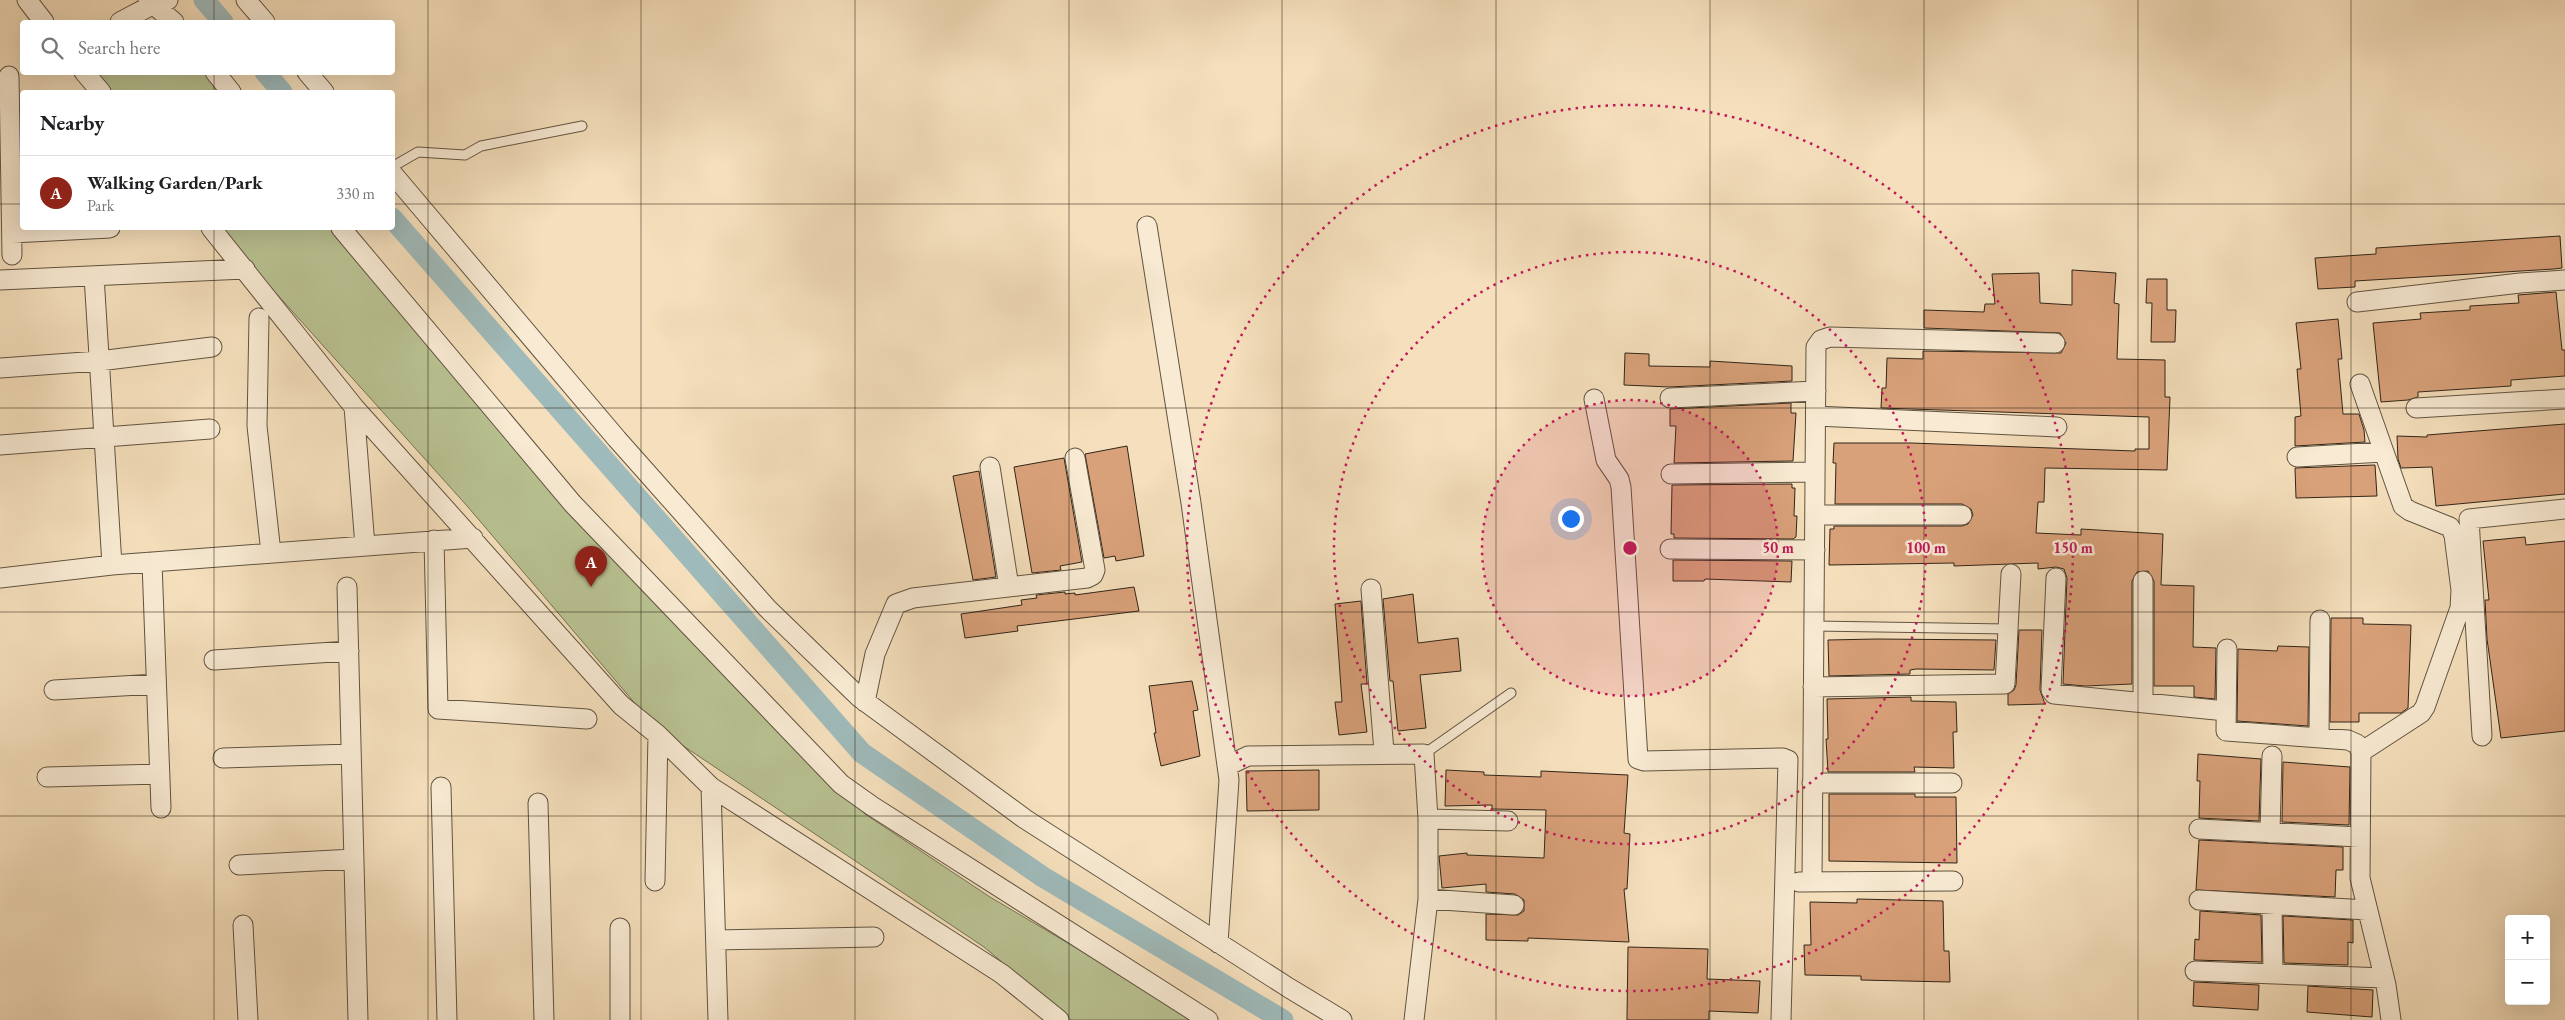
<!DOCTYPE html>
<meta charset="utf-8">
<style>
:root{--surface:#fff;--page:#f2f2f2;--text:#202124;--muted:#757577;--line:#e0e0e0;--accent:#8f2418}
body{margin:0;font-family:"EB Garamond",serif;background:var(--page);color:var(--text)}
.controls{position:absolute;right:15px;bottom:15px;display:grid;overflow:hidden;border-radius:5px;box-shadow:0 5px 20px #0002}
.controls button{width:45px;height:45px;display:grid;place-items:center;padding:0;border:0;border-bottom:1px solid var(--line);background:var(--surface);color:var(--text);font:25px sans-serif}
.you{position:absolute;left:1570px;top:518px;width:18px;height:18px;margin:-12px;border:4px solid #fff;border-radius:50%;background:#1a73e8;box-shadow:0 0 0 8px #1a73e833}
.badge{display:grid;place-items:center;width:32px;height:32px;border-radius:50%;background:var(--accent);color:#fff;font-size:16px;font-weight:700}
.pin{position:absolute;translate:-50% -41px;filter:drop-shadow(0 1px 2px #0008)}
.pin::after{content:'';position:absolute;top:26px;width:18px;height:15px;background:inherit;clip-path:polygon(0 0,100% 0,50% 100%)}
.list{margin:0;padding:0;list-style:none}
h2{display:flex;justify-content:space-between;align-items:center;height:65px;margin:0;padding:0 20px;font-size:21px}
h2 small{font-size:16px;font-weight:400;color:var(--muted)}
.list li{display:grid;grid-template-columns:32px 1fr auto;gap:15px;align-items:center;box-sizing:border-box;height:75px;padding:0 20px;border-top:1px solid var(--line)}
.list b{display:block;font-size:19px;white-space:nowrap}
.list p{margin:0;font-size:16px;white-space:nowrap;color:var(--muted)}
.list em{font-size:16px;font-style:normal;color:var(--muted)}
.icon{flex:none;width:28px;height:28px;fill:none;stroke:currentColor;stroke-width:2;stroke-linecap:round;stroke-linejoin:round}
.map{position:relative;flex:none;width:2565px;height:1020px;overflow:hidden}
.search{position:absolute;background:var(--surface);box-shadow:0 5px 20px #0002;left:20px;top:20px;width:375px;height:55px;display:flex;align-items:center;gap:12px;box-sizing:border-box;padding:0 18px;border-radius:5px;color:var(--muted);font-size:19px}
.panel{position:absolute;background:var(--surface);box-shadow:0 5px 20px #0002;left:20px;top:90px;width:375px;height:140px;border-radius:5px}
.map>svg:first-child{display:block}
</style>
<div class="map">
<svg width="2565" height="1020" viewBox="0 0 2565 1020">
<rect width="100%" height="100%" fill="#f5dfbc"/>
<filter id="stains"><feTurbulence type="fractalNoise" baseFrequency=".004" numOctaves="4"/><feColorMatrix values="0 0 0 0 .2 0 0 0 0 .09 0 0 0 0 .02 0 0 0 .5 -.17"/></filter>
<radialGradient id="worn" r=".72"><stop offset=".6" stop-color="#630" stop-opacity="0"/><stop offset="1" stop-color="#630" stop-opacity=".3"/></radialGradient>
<!-- green -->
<path fill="#b9c292" stroke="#747455" d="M97,73H204L221,92H113Z
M220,228H334L708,652L865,814L990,897L1198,1020H1071L984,947L655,727L468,507L248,262Z"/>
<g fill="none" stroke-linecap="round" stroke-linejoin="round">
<!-- canal -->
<path stroke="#9fbaba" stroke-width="21" d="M204,0L223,22
M265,72L282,92
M392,218L862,753L1043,877L1283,1020"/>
</g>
<!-- building -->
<path fill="#d9a17a" stroke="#302518" d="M2560,236L2562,268L2554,269L2355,281V287L2318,289L2315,258L2376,254V248Z
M2072,270L2116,273L2114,303L2119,304L2117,359L2165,360V397H2170L2167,470L2045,468L2044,502H2038L2036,533L2081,535V529L2163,534L2161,585L2194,586L2193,647L2216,648L2215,699L2194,697V686H2154V581L2148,571L2137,572L2132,581V684L2085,686L2063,684L2067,578L2064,569L2056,567L2038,569V563L1954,566V563L1829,565L1830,529H1834V526H1962L1968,524L1973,515L1971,509L1962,504H1835L1836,463H1833L1834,443H1911L2135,451V449H2149V417L1881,408L1882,388H1886L1887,358L1923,359V351L2061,353L2066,343L2060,333L1924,328V310L1984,312L1985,304H1995L1992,274L2039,273L2040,303L2072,305Z
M2147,279H2167V310H2176L2175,342H2151L2152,303H2146Z
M2556,292L2562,350H2565V376L2511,380V386L2418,392V397L2408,400L2381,402L2373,323L2421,319L2420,313L2470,310V306L2519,303L2518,295Z
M2338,319L2342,359H2338L2343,414H2359L2364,430L2365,442L2295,446V417L2301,416L2297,369H2301L2296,323Z
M1625,353L1649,354V366L1710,367V361L1792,366V381L1669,387L1624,385Z
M1791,403V413H1796L1793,461L1674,463L1676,426H1670V409Z
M2565,424V494L2436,506L2432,467L2401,468L2398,459L2397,436L2427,437V435Z
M1127,446L1144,556L1116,561L1115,556L1104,558L1085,454Z
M1064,458L1082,562L1060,566L1061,570L1032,573L1014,467Z
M2375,465L2377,496L2296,498L2295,468Z
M979,471L996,577L973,580L953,476Z
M1792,484V488H1795L1794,516H1797L1796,537L1793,539L1674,538V534H1671L1672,485Z
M2525,537L2526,545L2565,541V731L2501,738L2487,639L2485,600H2489L2483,541Z
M1673,560L1792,561L1791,582L1705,579L1704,581H1673Z
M1134,587L1139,611L1017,626L1018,631L965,638L961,614L1022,605L1021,600L1037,598L1036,595L1065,592V594L1075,593V595Z
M1413,594L1418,643L1458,638L1461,671L1420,675L1426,728L1398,731L1393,681H1390L1383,599Z
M1361,601L1367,684H1361L1367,732L1339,735L1335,702H1342L1335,604Z
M2331,618H2363V624L2411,625L2408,708L2401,713H2359V722H2330Z
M2019,630H2042L2040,690L2045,704L2008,705V694L2014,690L2016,685Z
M1877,639L1996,640L1994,670L1916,669L1910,670V674L1829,676L1828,640Z
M2278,646L2309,647L2308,726L2237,721L2238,649L2277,651Z
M1192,681L1198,710L1193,711L1200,756L1161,766L1154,733H1156L1149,686Z
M1911,697V701L1956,702L1957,732H1953L1954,768L1914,767L1915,772H1828L1826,739H1828L1827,699Z
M2198,754L2261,759L2259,821L2199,818L2200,781H2197Z
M2283,762L2350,767L2349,825L2282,822Z
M1319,770V810L1247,811L1246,771Z
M1446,770L1484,772V775L1541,777V771L1628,775L1624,833L1630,834L1627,889H1624L1629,942L1528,938V941L1486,940V914L1518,915L1524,911V900L1515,894L1486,892V884L1442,888L1439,856L1467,853V855L1544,858L1546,810L1492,809V805L1445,806Z
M1829,794H1915V797H1956L1957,863L1829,861Z
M2199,840L2343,847V870H2336L2335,897L2196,890Z
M1857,899L1943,901L1944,951H1949L1950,982L1861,980V976L1805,975L1804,945H1811L1810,902L1857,903Z
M2200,911L2261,915L2262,962L2194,960L2195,939L2199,940Z
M2283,916L2353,920V943L2348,942V965L2284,963Z
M1628,947L1708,949L1707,979L1760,981L1758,1013L1709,1011V1020H1627Z
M2194,982L2259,985L2258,1010L2193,1006Z
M2308,986L2373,990L2372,1017L2307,1012Z"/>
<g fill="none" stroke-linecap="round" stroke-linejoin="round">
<defs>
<path id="service" d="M392,167L418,152L465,155L481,146L582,126
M1814,626L2008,629
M1424,754L1511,693"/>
<path id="minor" d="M27,0L44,22
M148,0L174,22
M246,0L265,22
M120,22L152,5L168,0
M84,72L101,92
M215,72L231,92
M307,72L324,92
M9,76L12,255
M392,173L617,439L767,608L859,697L1025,819L1289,988L1342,1020
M1147,226L1191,503L1229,780L1218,943
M211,228L354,407L621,705L658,735L711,787L1002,974L1059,1020
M341,228L573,504L841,784L872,806L1208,1020
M12,233L110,228
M94,276L112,565
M0,280L245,269
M2357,302L2520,283L2565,280
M259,318L257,426L271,553
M0,368L99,361L212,347
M2360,384L2403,506L2410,511L2450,527L2454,535L2461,590L2460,608L2425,707L2421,713L2361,752
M1670,398L1816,391
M1594,399L1606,460L1619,479L1621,487L1638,759L1644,761L1783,758L1788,760L1781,1020
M354,407L365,546
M2416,408L2565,399
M1816,416L2057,427
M0,445L210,429
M2297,457L2383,452
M990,467L1009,587
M1671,474L1815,472
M1815,515H1962
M434,540L438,709L587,719
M1670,549L1815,550
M152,562L161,808
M0,578L112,565L473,538
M2056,578L2051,690L2054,694L2226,711
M347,587L358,1020
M1371,589L1384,752
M2227,649L2226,731L2348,740L2357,744L2361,752L2360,878L2386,985L2391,1020
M214,660L349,651
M1813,687L2005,684L2011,574
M54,690L156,684
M865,702L875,654L896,604L913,598L1087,578L1093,575L1095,570L1075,458
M2143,703V581
M2482,736L2469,519L2565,509
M2319,738L2320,620
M223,758L351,754
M1227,766L1248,756L1424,754L1428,819V899L1414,1020
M47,777L160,774
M1812,783H1952
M441,787L447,1020
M711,787L718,1020
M538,803L544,1020
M1428,819L1508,821
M2199,829L2359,837
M2270,833L2272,756
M239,865L354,859
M655,881L658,735
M1799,882L1953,881
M1812,882L1816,347L1821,340L1830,337L2055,343
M1428,899L1514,905
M2199,900L2367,910
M2272,905L2273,974
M243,925L248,1020
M620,928V1020
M716,940L874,937
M2195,971L2384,978"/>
</defs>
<!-- service casing -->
<use href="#service" stroke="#615441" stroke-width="11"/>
<!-- minor casing -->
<use href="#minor" stroke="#615441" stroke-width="21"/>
<!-- service -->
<use href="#service" stroke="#f8ead3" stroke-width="9"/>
<!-- minor -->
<use href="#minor" stroke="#f8ead3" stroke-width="19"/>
</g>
<!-- grid -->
<path fill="none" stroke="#302518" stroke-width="1" stroke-opacity="0.55" d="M214,0V22M428,0V1020M641,0V1020M855,0V1020M1069,0V1020M1282,0V1020M1496,0V1020M1710,0V1020M1924,0V1020M2138,0V1020M2351,0V1020M214,72V92M0,204H22M392,204H2565M214,228V1020M0,408H2565M0,612H2565M0,816H2565"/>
<!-- distance rings -->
<circle cx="1630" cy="548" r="148" fill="#c2185b" fill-opacity=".12"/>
<g fill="none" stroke="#c2185b" stroke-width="2.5" stroke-dasharray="2.5 5">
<circle cx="1630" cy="548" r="148"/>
<circle cx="1630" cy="548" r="296"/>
<circle cx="1630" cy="548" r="443"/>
</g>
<circle cx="1630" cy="548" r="8" fill="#c2185b" stroke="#f8ead3" stroke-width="2.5"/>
<g font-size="15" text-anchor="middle" font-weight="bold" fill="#c2185b" stroke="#f8ead3" stroke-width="5" stroke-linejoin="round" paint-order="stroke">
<text x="1778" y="553">50 m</text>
<text x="1926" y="553">100 m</text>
<text x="2073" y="553">150 m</text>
</g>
<rect width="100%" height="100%" filter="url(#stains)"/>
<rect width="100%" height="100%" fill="url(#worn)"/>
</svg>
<div class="controls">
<button>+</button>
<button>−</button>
</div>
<div class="you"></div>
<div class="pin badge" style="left:591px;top:587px">A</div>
<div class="search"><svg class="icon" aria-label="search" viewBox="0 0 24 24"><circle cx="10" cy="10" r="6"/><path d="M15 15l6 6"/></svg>Search here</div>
<section class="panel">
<h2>Nearby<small></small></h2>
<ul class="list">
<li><span class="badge">A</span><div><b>Walking Garden/Park</b><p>Park</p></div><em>330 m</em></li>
</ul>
</section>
</div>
